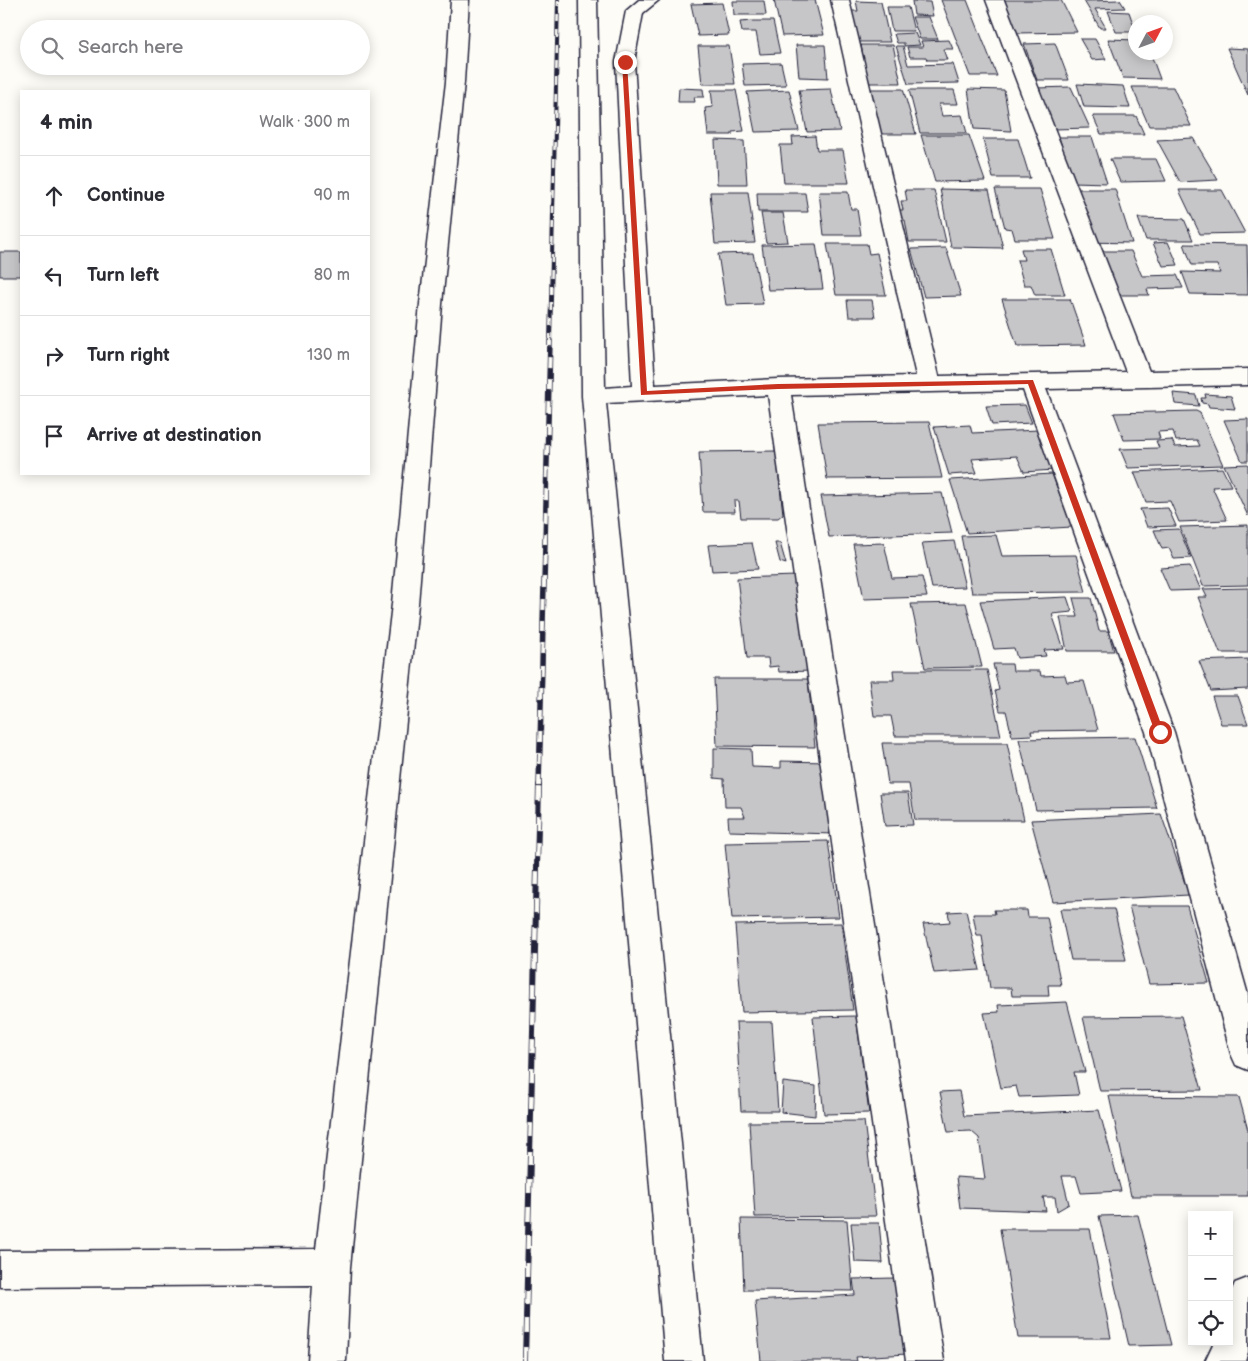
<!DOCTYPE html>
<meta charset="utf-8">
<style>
:root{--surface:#fff;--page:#f2f2f3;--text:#2b2b33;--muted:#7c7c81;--line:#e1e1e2}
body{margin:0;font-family:"Balsamiq Sans",sans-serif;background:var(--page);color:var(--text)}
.controls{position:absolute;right:15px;bottom:15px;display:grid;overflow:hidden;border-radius:0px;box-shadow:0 2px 12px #0003}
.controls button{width:45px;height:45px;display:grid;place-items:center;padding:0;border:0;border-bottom:1px solid var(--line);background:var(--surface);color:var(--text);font:25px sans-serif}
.compass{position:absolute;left:1128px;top:15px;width:45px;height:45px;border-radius:50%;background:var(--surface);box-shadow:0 2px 12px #0003;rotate:49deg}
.stop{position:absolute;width:15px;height:15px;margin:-11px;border:4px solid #c8321e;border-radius:50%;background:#fff}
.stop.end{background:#c8321e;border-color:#fff;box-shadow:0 1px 5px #0008}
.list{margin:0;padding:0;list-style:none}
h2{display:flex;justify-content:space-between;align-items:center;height:65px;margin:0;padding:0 20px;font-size:21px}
h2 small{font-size:16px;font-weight:400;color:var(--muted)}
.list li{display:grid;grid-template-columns:32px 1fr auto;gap:15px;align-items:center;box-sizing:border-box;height:80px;padding:0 20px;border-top:1px solid var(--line)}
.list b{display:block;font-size:19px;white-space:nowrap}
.list em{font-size:16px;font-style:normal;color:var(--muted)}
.icon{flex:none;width:28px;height:28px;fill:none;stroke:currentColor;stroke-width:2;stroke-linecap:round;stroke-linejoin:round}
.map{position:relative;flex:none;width:1248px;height:1361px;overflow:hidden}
.search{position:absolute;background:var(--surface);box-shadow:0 2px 12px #0003;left:20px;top:20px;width:350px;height:55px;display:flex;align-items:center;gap:12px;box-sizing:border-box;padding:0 18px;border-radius:28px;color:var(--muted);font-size:19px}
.panel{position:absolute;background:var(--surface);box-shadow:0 2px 12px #0003;left:20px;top:90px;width:350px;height:385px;border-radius:0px}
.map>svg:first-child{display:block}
</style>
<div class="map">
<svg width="1248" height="1361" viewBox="0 0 1248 1361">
<rect width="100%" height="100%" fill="#fdfcf7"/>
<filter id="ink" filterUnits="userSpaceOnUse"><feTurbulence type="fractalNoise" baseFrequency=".02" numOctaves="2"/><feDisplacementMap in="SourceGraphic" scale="10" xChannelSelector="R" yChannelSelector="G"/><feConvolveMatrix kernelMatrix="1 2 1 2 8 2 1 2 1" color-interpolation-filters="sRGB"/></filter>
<g filter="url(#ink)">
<!-- building -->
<path fill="#c6c6c8" stroke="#22223b" d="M774,0H815L824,35L782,36Z
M941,0H967L997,76H970Z
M1001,0H1061L1077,32L1015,33Z
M1120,0L1125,8L1095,9L1106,28H1100L1084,1Z
M733,1H764L766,15H734Z
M856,1L881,2L890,42H856L851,11H858Z
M912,1L930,2L933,16L914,15Z
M722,3L729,35L698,36L691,4Z
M887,7H908L914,31H892Z
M1108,11L1129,12L1136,32H1116Z
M912,17H929L938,39H920Z
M753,21H773L780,53L760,54L756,32H742L740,22Z
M915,33L920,45L904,46V43H897L894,34Z
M1080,39H1095L1106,59L1092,60Z
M1108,39L1136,40V52H1150L1160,79L1123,78Z
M949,40L953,49H943L947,60H927L926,57H910L907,47H923L921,41Z
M1055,43L1069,80H1037L1024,44Z
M796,45H825L828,78L799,77Z
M861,45H893L901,83H868Z
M698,46H729L735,84H702Z
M896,46H903L908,65L953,64L959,83L908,84Z
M1227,48L1248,49V95Z
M781,63L786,85L745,86L742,64Z
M1077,84L1123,86L1130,108L1084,107Z
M1071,87L1090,128L1054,129L1036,88Z
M1132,87H1173L1191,126H1149Z
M679,88L703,89L704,97H694L695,102H678Z
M831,89L840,131L807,132L799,90Z
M870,89H903L916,134H881Z
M968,89L1004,90L1011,131L974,129Z
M711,90H736L744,131L732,132V135H708L705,108L713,107Z
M789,90L799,131L755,132L747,92Z
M909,90H954L958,104H939L942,116L962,115L967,133H920Z
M1093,116H1136L1144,134H1101Z
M921,135H969L985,181L935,182Z
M815,136L817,150H843L849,183H784L780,145H793L792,137Z
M1059,137H1092L1107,183L1073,182Z
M1193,138L1218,180L1180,182L1157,140Z
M983,139H1018L1030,178H993Z
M715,140L744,141L747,184H717Z
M1110,159H1156L1166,181L1120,182Z
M940,189L989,190L1003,248L951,247Z
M995,189H1040L1055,239H1015L1012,229L1005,228Z
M1069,189H1115L1132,243L1085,242Z
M905,190H934L946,242H909L905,220H887L885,210H903L901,201H907Z
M1179,190H1222L1245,233L1200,234Z
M710,192H748L755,243L715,244Z
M819,192H848L851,209H857L861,235H824Z
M757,193H805L808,212H758Z
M761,213H783L788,242L766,243Z
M1138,218L1184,219L1193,240H1146Z
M1168,242L1178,265L1163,266L1153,243Z
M816,244L823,289L768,290L762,245Z
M827,244H867L869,254L877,253L886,295H836Z
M1184,244L1247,245L1248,295L1190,294L1182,272L1220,273L1217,265H1192Z
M946,248L961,296L924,297L911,249Z
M1021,249H1051L1065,295H1035L1031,285H1024L1017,260H1024Z
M1102,251H1131L1142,276L1177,275L1183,288L1147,289L1149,295H1120Z
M0,252H21V276H0Z
M753,253L763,304L726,305L718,254Z
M1002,299H1070L1086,345L1017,346Z
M847,300H872L875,317H849Z
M1173,393L1196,395L1199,406L1175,404Z
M1205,394L1231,396L1235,409L1209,407L1208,404L1202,403L1201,398H1206Z
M1025,405L1032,423L992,425L986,406Z
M1196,411L1200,413L1223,465L1128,468L1120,449L1159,448L1156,441L1172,440L1175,447L1200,446L1197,440L1176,441L1173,431L1158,432L1160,439L1124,440L1114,413Z
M1248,419V461H1242L1224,420Z
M929,422L942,478L827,479L818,423Z
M970,425L972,433L1039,430L1054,470L1024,472L1017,456L972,459L977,473L949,475L934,427Z
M776,451L783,514L778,518H741L739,501H734L735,512H703L699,452Z
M1248,464V516L1224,465Z
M1222,468L1231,486L1212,487L1227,520L1179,522L1170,501L1146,502L1134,472Z
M1052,474L1072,527L967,533L950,480Z
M942,493L952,533L829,537L821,496Z
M1168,508L1176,526L1147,527L1140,509Z
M1248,525V585L1203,586L1180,527Z
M1179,529L1191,558L1174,559L1169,548L1162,549L1154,530Z
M996,535L1002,556L1076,555L1086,592L972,593L961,536Z
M954,541L965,587L932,588L922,543Z
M752,543L758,569L712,571L708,545Z
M775,543H780L786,564L780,562Z
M884,543L892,578L922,577L927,597L864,599L853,544Z
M1190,566L1201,590L1170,591L1160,568Z
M796,576L811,671L779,672L778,666L769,667L768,658H747L737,578Z
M1248,588V653H1220L1198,597H1207L1203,589Z
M1067,597L1072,612L1052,614L1064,649L1044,650L1046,656L1017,658L1014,648L994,649L980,601Z
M1073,598H1091L1099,631H1108L1114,651H1067L1060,617H1078Z
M966,603L982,667L925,668L911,604Z
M1248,659V689L1211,691L1199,661Z
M993,664H1012L1013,671H1040L1041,676L1065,675L1067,682L1084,681L1098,730L1031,731L1032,735L1012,736L1006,711H1000L995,691L999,690Z
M893,670H987L1001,736H895L891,716H874L869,680H894Z
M714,679H808L815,747L717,746Z
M1212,696H1238L1248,724H1221Z
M1135,737L1157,808L1036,810L1019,739Z
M882,743H1007L1024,820H915L909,784H888Z
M714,748L751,749L752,767L781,768V761L828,762L834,834L729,831L728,817H745L741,807H725L724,779L714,778Z
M880,793H908L913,825L885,826Z
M1161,814L1189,895L1053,902L1031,820Z
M828,841L839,917L732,919L725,843Z
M1129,906H1187L1209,983L1149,984Z
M1060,909H1114L1126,960H1071Z
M994,910H1027L1028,917H1047L1061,985H1048L1049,996H1012L1011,988H990L982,936H977L973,914H995Z
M966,911L980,970L934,973L923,924L950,922L948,912Z
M841,923L853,1010L742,1012L735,925Z
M1067,1002L1085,1072H1074L1079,1095L1019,1097L1016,1086L1001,1088L984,1013L999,1012L998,1005Z
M856,1016L869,1113L824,1114L813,1017Z
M1181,1016L1202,1090L1100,1091L1083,1017Z
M736,1022H772L778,1111H741Z
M783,1082L816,1086L815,1116L781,1112Z
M959,1091L964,1116L1099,1110L1121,1191L1081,1193L1076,1176H1062L1069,1204L1057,1211L1055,1197H1043L1046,1211L960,1208L956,1177L985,1179L979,1138L971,1131L948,1132L940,1092Z
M1109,1096L1239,1097L1248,1130V1196H1131Z
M864,1121L876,1216L755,1217L749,1122Z
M1138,1215L1171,1345L1129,1346L1099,1216Z
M741,1219L847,1220L853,1291L744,1290Z
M851,1223H879L883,1263L855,1262Z
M1000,1229H1090L1111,1338H1018Z
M894,1278L907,1354L856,1357L857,1361H761L755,1301L855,1295L853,1279Z"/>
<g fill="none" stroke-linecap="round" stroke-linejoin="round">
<defs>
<path id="minor" d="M451,0H469L464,82L442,304L418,604L350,1267L346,1361H308L313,1285L0,1287V1251L316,1249L392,604L420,304L446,82Z
M579,0H597L605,388L632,386L616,62L626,11L639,0H659L643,13L634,62L655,385L778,379L916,376L831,0H849L939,376L1126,372L986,0H1004L1149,371L1248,369V385L1046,389L1174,732L1248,995V1070L1236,1065L1231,1054L1146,732L1023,390L791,395L944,1361H906L768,395L606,403L703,1361H665L582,396Z
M1248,1278V1352L1245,1361H1205L1214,1342H1229V1297L1235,1283Z"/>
</defs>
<!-- minor casing -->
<use href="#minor" stroke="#22223b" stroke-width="3"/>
<!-- minor -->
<use href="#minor" fill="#fdfcf7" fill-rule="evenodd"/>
<defs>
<path id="rail-far2" d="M550,342L558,0"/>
<path id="rail-far1" d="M539,786L550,341"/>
<path id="rail" d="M525,1361L539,785"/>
</defs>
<!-- rail-far2 casing -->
<use href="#rail-far2" stroke="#22223b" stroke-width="4"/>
<!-- rail-far1 casing -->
<use href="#rail-far1" stroke="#22223b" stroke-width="5.5"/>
<!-- rail casing -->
<use href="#rail" stroke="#22223b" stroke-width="6"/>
<!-- rail-far2 -->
<use href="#rail-far2" stroke="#fdfcf7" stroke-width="2.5" stroke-dasharray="8" stroke-linecap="butt"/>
<!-- rail-far1 -->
<use href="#rail-far1" stroke="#fdfcf7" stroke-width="4" stroke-dasharray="11" stroke-linecap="butt"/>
<!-- rail -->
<use href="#rail" stroke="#fdfcf7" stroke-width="4.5" stroke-dasharray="14" stroke-linecap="butt"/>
</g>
</g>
<!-- route -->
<path fill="#c8321e" d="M625,60L627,62L647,391L778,384L1033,380L1164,732L1163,735H1157L1155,732L1028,384L778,389L641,395L622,62Z"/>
</svg>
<div class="controls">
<button>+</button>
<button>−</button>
<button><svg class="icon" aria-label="locate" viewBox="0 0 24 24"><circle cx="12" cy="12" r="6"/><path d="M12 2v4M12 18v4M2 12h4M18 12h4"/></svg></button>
</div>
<svg class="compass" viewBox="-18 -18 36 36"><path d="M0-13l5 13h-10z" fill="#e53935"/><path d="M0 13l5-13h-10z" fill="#7c7c81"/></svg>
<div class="stop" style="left:1160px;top:732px"></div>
<div class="stop end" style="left:625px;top:62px"></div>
<div class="search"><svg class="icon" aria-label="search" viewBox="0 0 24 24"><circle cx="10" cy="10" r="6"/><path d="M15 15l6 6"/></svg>Search here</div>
<section class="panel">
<h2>4 min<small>Walk · 300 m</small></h2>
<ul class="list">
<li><svg class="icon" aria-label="ahead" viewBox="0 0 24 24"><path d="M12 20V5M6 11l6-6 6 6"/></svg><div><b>Continue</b></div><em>90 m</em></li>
<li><svg class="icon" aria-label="left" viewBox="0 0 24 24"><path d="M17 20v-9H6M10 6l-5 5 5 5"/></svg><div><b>Turn left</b></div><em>80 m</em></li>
<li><svg class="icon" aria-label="right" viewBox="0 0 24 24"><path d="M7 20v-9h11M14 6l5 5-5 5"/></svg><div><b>Turn right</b></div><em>130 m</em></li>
<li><svg class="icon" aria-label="arrive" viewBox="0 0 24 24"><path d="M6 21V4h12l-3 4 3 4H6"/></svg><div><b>Arrive at destination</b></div></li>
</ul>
</section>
</div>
